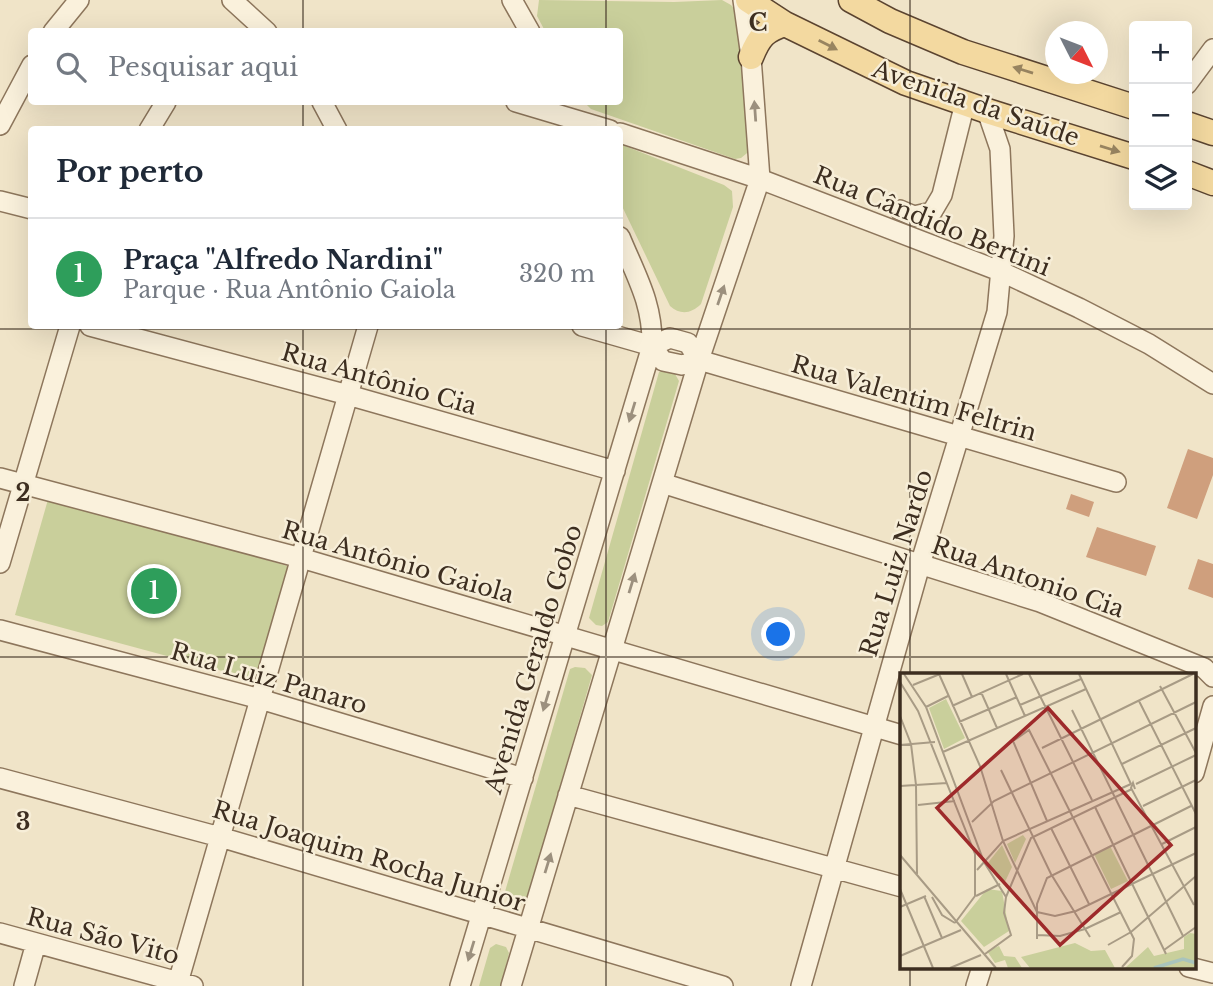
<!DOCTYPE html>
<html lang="pt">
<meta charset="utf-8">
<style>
:root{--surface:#fff;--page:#f6f6f7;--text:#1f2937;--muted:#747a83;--line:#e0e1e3;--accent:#9e2a2b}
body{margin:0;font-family:"Libre Baskerville",serif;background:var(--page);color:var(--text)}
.controls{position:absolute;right:21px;top:21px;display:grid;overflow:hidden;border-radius:7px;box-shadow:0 7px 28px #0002}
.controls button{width:63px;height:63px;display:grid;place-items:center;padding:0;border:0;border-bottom:2px solid var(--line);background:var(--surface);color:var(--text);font:35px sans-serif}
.compass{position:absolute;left:1045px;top:21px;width:63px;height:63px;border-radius:50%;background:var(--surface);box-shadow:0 7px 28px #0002;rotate:132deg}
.you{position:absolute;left:779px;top:635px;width:24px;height:24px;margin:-18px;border:5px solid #fff;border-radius:50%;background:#1a73e8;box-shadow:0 0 0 10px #1a73e833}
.badge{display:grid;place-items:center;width:46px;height:46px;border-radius:50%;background:var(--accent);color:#fff;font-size:23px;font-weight:700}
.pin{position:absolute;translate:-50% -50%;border:4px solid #fff;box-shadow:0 2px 7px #0006}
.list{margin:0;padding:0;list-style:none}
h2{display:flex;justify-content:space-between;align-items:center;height:91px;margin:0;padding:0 28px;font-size:30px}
h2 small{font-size:23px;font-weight:400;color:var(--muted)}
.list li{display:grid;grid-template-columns:46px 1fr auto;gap:21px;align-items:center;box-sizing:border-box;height:112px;padding:0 28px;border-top:2px solid var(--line)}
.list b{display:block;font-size:26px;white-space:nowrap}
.list p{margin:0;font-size:23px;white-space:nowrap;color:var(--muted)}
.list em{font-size:23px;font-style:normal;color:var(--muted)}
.icon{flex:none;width:38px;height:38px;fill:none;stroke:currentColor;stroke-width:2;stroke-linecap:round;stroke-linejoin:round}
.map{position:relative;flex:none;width:1213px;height:986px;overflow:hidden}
.search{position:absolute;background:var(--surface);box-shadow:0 7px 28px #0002;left:28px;top:28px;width:595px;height:77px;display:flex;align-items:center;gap:18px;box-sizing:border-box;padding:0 24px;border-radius:7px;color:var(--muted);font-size:26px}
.panel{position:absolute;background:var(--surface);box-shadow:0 7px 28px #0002;left:28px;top:126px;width:595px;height:203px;border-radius:7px}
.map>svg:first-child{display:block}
</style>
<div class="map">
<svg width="1213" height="986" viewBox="0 0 1213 986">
<rect width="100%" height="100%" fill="#f0e4c8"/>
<!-- green -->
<path fill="#c9cf9b" d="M539,0L674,2L722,0L731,5L736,11L752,149L741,158L735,159L591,109L584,102H620V32L545,31L537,16Z
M620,144L724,185L732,191L733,207L701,304C691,314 680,315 670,306L620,202Z
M663,371L675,374L679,381L608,622L602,626L596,625L589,618L659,372Z
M49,496L294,568L263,682L15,615Z
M575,667L585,668L592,675L528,898L521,904H513L504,895L570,669Z
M496,944L506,947L509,953L501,986H479L490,948Z"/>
<!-- building -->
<path fill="#cf9f7d" d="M1188,449L1213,458V475L1197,519L1167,508Z
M1071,494L1094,502L1089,517L1066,509Z
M1097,527L1156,546L1146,576L1086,557Z
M1198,559L1213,564V598L1188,589Z"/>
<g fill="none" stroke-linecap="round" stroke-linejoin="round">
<defs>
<path id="minor" d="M232,0L267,32
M512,0L530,32
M53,32L79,0
M1187,84L1213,49
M322,102L337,130
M516,102L610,130
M0,125L32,65
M149,130L166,102
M620,133L760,179L1002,272L1079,308L1149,344L1213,384
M0,201L32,209
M900,210L914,216L932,212L942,195L965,103
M90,326L348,395L615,471
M582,326L652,346L663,361L682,365L699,360L1116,482
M652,346L670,338L688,343L699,360
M0,478L301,558L902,735
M662,483L1040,602L1204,668L1213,677
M0,563L70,326
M0,630L260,699L523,778
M1194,773L1213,706
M0,778L220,837L723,986
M568,795L902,887
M0,933L193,986
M1189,967L1213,973
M24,986L36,943
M177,986L368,326
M460,986L652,346C653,303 636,276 620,237
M511,986L699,360L760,179L751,57L743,0
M801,986L920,565L997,312L1004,236L1000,149L987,111
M976,986L982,967"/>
<path id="major" d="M748,0L785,24L906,83L987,111L1134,157
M851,0L890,21L963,52L1134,107
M751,57C759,37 765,30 785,24
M1187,124L1213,133
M1187,173L1213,183"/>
</defs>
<!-- minor casing -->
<use href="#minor" stroke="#8d765c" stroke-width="22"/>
<!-- major casing -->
<use href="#major" stroke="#5b4430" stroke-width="27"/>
<!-- minor -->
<use href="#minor" stroke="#faf1dc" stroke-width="19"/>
<!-- major -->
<use href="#major" stroke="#f3d9a0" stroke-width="24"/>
</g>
<!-- one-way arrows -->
<defs><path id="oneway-solid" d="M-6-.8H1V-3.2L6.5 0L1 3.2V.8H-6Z" transform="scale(1.75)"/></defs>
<g fill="#988460">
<use href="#oneway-solid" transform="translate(828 45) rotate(27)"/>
<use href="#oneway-solid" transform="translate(1023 70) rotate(-163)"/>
<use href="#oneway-solid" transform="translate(1110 149) rotate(17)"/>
</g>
<g fill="#9c907e">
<use href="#oneway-solid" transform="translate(755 111) rotate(-94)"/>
<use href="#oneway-solid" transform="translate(721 295) rotate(-71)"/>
<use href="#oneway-solid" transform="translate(632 412) rotate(107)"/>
<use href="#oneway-solid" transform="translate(632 583) rotate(-73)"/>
<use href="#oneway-solid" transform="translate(546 701) rotate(107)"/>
<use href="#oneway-solid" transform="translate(548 863) rotate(-73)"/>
<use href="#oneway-solid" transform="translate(471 951) rotate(107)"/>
</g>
<!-- grid -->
<path fill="none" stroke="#3d2e20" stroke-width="2" stroke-opacity="0.55" d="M303,0V32M606,0V32M910,0V674M303,102V130M606,102V130M303,326V986M606,326V986M0,329H1213M0,657H1213M910,967V986"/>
<g text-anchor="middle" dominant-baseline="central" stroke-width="5" stroke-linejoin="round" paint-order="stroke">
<!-- street labels -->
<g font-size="24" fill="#3d2e20" stroke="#f7eed8">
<text transform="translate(976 103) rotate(19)">Avenida da Saúde</text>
<text transform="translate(932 221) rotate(22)">Rua Cândido Bertini</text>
<text transform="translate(379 379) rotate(16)">Rua Antônio Cia</text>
<text transform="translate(914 398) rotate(16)">Rua Valentim Feltrin</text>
<text transform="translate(398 562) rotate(16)">Rua Antônio Gaiola</text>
<text transform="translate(896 563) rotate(-73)">Rua Luiz Nardo</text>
<text transform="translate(1028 577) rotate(19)">Rua Antonio Cia</text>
<text transform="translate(533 659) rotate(-73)">Avenida Geraldo Gobo</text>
<text transform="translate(269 678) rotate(16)">Rua Luiz Panaro</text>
<text transform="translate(369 856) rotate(17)">Rua Joaquim Rocha Junior</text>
<text transform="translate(103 936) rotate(15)">Rua São Vito</text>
</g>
</g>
<!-- overview -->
<g transform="translate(900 673)">
<rect width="296" height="296" fill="#f0e4c8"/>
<path d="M46,26L65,65L44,76L29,35ZM123,162L126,166L115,190L107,171ZM102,172L112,194L104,211L87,191ZM210,173L228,208L211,216L194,181ZM87,216L102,218L109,258L84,274L61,248ZM290,260L296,261V295H225L248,274L254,283L284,276V264ZM175,270L191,278L205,277L215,295H130L121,284ZM99,273L104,283L115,284L122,295H108L105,287L95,290L87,278Z" fill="#c9cf9b"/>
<path fill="none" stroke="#a9c4bc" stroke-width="3.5" d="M254,295L283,286L296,290"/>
<path fill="none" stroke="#a89b85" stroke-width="2" d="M4,1L26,34L84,189L106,224L104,240L111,262L85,281M39,1L80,93L103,168L137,239M62,1L72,24M106,1L125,43M129,1L192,127M179,1L231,111M0,9L18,38L75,181V223L55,250M13,12L40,1M260,13L296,80M81,19L97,55M239,28L296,141M120,32L181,6M52,33L123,1M26,34L48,23M172,37L283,263M0,43L11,71L16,112L17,201M59,49L117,24M0,72L35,69M142,75L293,1M43,79L186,16M222,91L296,55M101,97L151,201L190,264M236,111L296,82M0,113L47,110M235,116L233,110L231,115L294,232M18,132L55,128M243,133L296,107M195,134L266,281M147,148L113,68L129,57L234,266L232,283L222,294M72,149L94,128L296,29M151,155L189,231M262,171L296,154M0,182L96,295M77,197L103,168L231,111M0,216L33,295M24,223L42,265M76,223L100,211M32,224L42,242L55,250M106,224L131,165L232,116M0,234L26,223M137,239L155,243L176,238L296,180M137,262L160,263L185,256L221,239M137,266V231L147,205L291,133M208,272L231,259L296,203M264,277L296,254M0,283L61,257M50,295L81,282"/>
<path fill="#9e2a2b" fill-opacity="0.15" stroke="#9e2a2b" stroke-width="3.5" d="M148,35L271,172L160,272L37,135Z"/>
<rect width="296" height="296" fill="none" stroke="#3d2e20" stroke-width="3.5"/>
</g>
<g font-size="23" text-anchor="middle" font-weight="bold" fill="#3d2e20" stroke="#f7eed8" stroke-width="5" stroke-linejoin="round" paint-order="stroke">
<text x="758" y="31">C</text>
<text x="23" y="501">2</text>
<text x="23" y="830">3</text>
</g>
</svg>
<div class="controls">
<button>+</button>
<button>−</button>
<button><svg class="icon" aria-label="layers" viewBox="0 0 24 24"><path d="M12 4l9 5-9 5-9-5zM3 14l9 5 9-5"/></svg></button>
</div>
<svg class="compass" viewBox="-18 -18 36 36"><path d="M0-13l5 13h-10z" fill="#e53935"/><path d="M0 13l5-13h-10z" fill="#747a83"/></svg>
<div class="you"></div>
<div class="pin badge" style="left:154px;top:591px;background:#2e9e5b">1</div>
<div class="search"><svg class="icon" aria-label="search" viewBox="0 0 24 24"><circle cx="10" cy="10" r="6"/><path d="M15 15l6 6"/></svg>Pesquisar aqui</div>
<section class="panel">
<h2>Por perto<small></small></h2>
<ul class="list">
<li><span class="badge" style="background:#2e9e5b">1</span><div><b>Praça &quot;Alfredo Nardini&quot;</b><p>Parque · Rua Antônio Gaiola</p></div><em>320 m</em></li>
</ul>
</section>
</div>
